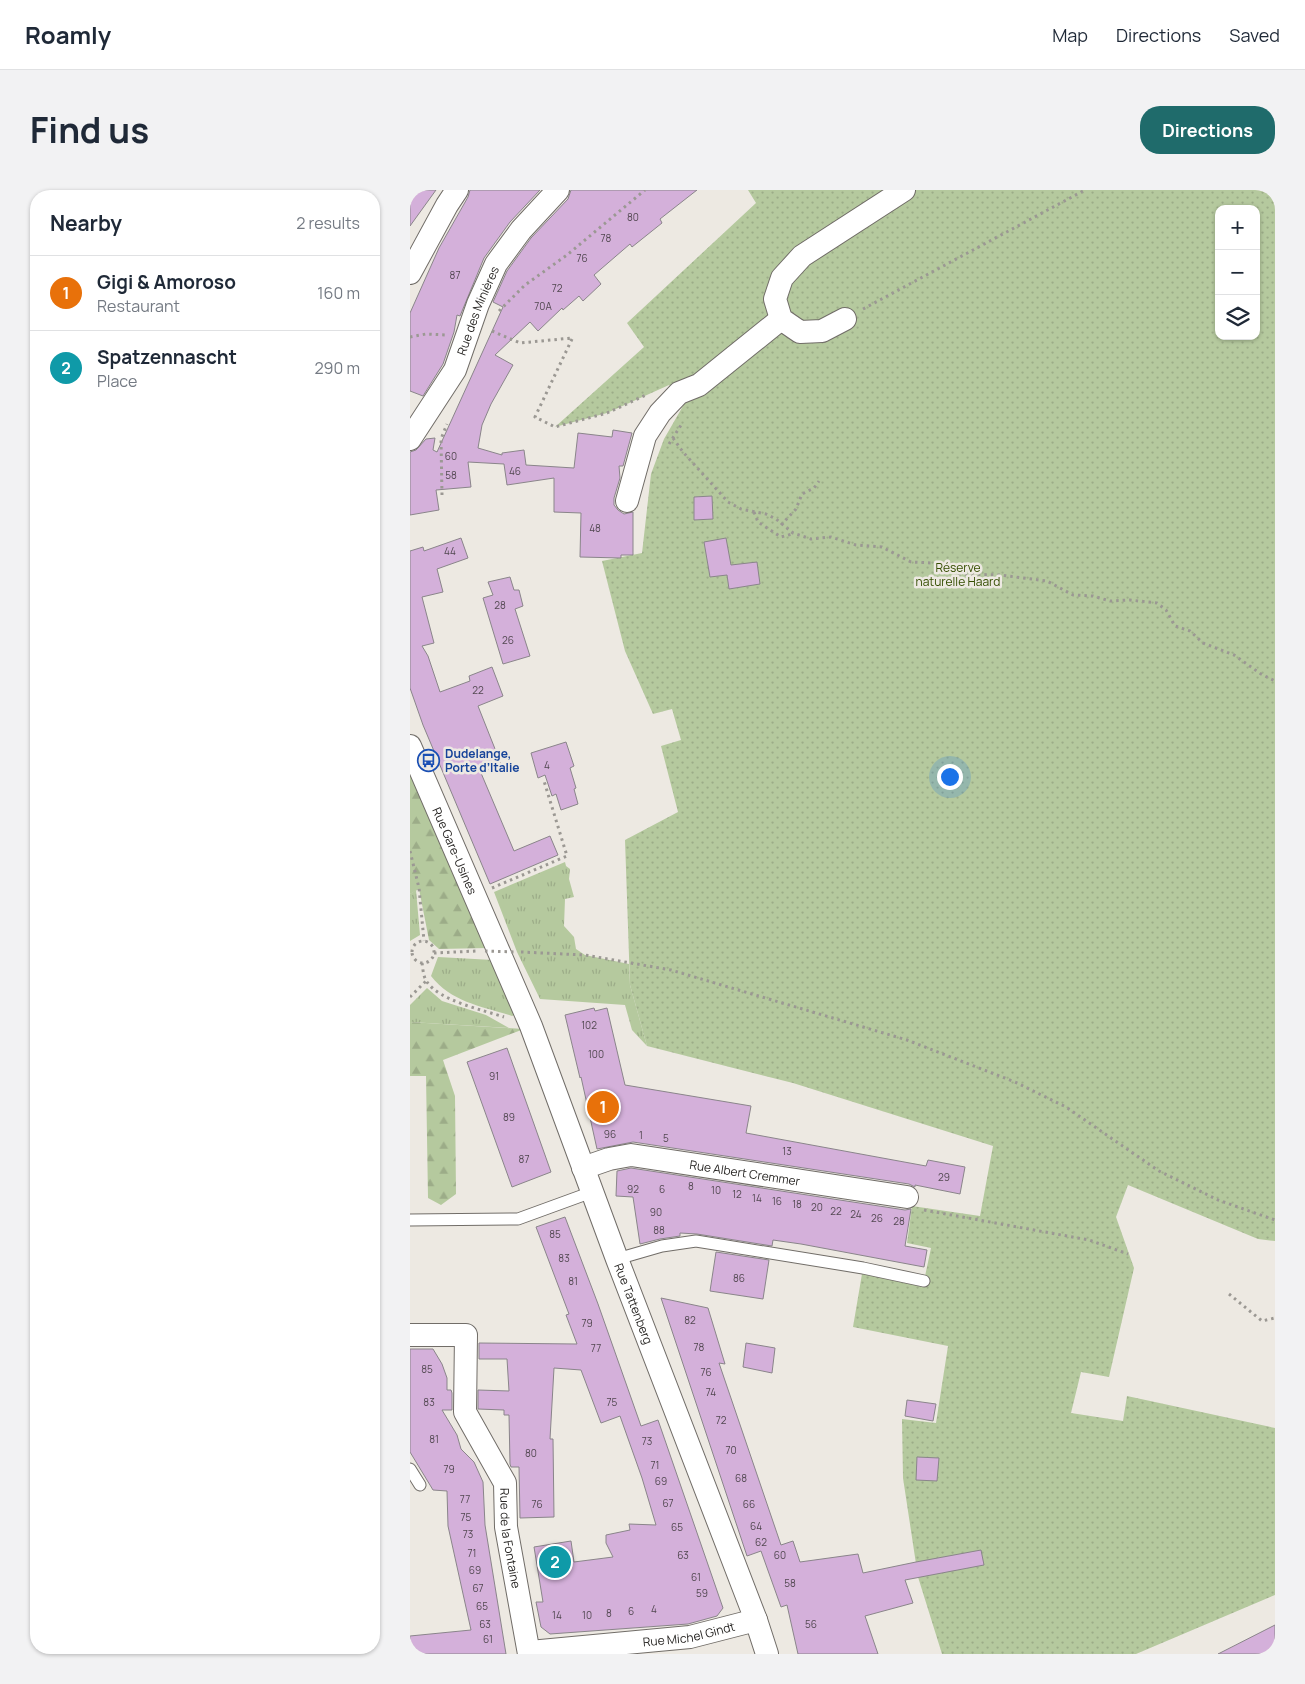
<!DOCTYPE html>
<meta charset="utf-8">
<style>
:root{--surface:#fff;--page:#f2f2f3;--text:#1f2937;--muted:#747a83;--line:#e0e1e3;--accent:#1f6b6b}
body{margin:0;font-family:Manrope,sans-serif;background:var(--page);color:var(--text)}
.controls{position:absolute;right:15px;top:15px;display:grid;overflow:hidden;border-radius:10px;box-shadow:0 1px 4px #0004}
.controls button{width:45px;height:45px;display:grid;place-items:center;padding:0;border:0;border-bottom:1px solid var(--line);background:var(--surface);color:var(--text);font:25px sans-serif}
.you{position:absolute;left:539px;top:586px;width:18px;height:18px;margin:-12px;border:4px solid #fff;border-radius:50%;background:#1a73e8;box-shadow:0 0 0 8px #1a73e833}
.badge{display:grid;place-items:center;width:32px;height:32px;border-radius:50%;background:var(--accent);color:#fff;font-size:16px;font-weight:700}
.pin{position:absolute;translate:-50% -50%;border:2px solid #fff;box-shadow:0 1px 5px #0006}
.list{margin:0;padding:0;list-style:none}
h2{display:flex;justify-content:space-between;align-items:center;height:65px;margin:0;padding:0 20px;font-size:21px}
h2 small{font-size:16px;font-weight:400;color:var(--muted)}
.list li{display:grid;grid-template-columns:32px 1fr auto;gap:15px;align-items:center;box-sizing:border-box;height:75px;padding:0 20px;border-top:1px solid var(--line)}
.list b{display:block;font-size:19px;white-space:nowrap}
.list p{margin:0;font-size:16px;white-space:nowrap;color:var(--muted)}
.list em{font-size:16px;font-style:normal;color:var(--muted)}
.icon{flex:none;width:28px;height:28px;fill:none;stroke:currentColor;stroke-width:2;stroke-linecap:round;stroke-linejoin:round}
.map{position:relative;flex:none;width:865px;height:1464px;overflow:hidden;border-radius:20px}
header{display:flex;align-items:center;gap:30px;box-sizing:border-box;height:70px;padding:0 25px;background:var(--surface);border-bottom:1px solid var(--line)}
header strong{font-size:24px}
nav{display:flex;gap:28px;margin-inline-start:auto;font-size:18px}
.intro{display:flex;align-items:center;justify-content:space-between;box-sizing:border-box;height:120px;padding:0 30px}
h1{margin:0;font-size:35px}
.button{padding:12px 22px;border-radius:20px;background:var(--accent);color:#fff;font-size:18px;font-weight:700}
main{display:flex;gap:30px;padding:0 30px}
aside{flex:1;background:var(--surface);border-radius:20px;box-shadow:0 1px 4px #0004}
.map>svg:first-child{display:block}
</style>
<header>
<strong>Roamly</strong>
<nav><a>Map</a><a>Directions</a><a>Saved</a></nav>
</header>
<div class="intro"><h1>Find us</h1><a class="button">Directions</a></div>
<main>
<aside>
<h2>Nearby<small>2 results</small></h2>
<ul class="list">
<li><span class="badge" style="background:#e8710a">1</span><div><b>Gigi &amp; Amoroso</b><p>Restaurant</p></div><em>160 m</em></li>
<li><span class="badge" style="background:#0f9aa8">2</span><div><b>Spatzennascht</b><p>Place</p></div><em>290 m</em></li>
</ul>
</aside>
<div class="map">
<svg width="865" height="1464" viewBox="0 0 865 1464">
<defs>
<pattern id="grass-tufts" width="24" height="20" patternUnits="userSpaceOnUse" patternTransform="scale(1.25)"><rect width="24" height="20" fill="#b5c99e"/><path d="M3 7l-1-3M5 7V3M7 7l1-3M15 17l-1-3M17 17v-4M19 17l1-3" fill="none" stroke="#9cac88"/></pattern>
<pattern id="forest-firs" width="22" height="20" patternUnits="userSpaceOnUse" patternTransform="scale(1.25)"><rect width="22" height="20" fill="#b5c99e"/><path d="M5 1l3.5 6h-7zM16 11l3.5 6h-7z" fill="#9cac88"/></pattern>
<pattern id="park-dots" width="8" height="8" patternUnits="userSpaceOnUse" patternTransform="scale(1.25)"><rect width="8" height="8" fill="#b5c99e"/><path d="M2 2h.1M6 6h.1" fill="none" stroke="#9cac88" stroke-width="1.8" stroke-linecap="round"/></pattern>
</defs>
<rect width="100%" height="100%" fill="#ede9e2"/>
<!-- grass -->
<path fill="url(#grass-tufts)" d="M155,672L156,676L160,679L159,689L164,707L155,709L154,736L164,747L166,759L175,765L219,774L220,795L237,856L222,840L215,815L130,809L107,762L84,702Z
M6,700L10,745L0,751V704Z
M28,767L83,770L107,824L102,826C71,816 41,812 21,786Z
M17,798L32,811L76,825L99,838L0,832V815Z"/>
<!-- forest -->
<path fill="url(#forest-firs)" d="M0,584L78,758L29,759L19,750L9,699L0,704Z
M0,832L114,839L33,870L45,906L46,1004L31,1015L18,1008L16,886H0Z"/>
<!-- park -->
<path fill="url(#park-dots)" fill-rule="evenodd" d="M338,0H865V1051L848,1049L718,995L706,1027L724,1078L699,1187L671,1182L661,1223L713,1231L717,1206L865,1238V1405L726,1464H532L508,1387L493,1288L492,1229L526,1233L538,1156L443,1137L453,1078L514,1091L521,1058L497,1053L502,1016L570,1026L583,956L383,893L237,856L220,795L215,650L268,622L251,556L271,550L262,519L243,524L215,461L192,371L232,363L241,284L254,249L277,209L259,195L197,223L145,237L234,157L217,133L346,13ZM809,19H846V146H809Z"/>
<!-- building -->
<path fill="#d4b0da" stroke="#8a858a" d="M0,0H26L0,36Z
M60,0H130L100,32L74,68L50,126L47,125L44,142L33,174L13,206L0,201V123L29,58L58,7Z
M161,0H287L250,29L252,33L222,57L220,54L184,85L191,94L173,111L169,106L153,120L152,118L128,141L120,132L85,165L103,175L81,214L72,235L68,258L92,265V263L114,260L116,275L164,278L168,243L202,247L203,240L222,243L213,276H209L210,288L204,308V315L208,320L214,324L223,322V365H211V368L170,367L171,323L144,322V288L97,295L94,274L58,272L61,297L26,300L29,320L0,325V262L6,260L16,249L25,248L23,260L27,262L93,117L83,112L97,81L121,48L158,9Z
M302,306L303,329L284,330V307Z
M51,348L58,368L27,379L33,402L12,407L24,453L12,456L18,466L30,502L60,491L59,486L82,477L93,506L68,516L91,574L71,583L104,661L140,646L148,665L80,694L13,535L0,498V361L13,357L14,361Z
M316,348L321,375L347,372L350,394L319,399L317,385L300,387L294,352Z
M100,387L104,400H109L113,416L105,419L120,466L93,474L73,408L83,405L78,392Z
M156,552L164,576L160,578L166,598L164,599L168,614L151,620L146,604L142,606L135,585L128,588L121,563Z
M184,818L185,821L197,818L215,895L341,916L336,943L516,976L518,970L555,977L550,1004L505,995V997L499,994L223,952L187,959L171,887L170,888L155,825Z
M97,858L141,982L102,997L57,872Z
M221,978L495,1020L501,1019L495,1056L517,1060L514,1077L391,1054L363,1050L362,1056L287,1044L270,1043V1046L250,1049L230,1054L223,1007L206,1006L207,981Z
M155,1027L188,1114L231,1236L248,1230L313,1418L307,1426L278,1434L140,1444L131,1437L126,1412H133L124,1357L161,1351L164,1372L203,1367L196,1353V1345L220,1340L219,1334L246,1335L232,1288L210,1226L191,1233L171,1180L144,1178L140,1249H143L144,1327L110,1328L109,1277H101L100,1274L99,1225H94V1220L68,1219V1200L99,1201L97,1169H69V1153L167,1154L156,1125L159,1124L126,1037Z
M306,1062L359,1070L353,1109L300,1101Z
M251,1108L298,1118L315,1174L309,1173L371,1355L383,1351L390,1372L448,1364L453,1383L506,1372L571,1360L574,1375L495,1390L503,1413L455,1426L468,1464H388L377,1415L371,1417L351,1361L337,1366Z
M336,1153L365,1158L362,1183L333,1177Z
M0,1159H23L32,1174L37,1188V1200H41L42,1203V1220H32L47,1245L51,1259L64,1272L73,1292L75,1335L96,1464H0V1446L61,1440L38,1336L37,1301L23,1300L0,1262Z
M497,1210L526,1214L523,1231L495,1226Z
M507,1267L529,1268L527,1291L506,1290Z
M865,1435V1464H808Z"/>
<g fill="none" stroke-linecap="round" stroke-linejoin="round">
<defs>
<path id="service" d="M0,1030L108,1029L182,1002
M207,1069L252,1056L286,1051L453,1078L514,1091
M0,1279L10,1295"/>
<g id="minor">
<path d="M0,83L37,15L47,0"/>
<path d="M435,129L412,141L390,142L371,129L365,109L372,88L392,66L494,0"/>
<path id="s1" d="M0,249L45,180L68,114L86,74L111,40L148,0"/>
<path d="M217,311L235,246L250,223L269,203L289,195L371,129"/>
<path id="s2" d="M0,556L121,836L207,1069L346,1430L357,1464"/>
<path id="s3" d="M173,978L199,969L221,965L497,1007"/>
<path id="s4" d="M0,1145H56L55,1222L95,1293L96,1337L119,1464"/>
<path id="s5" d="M120,1462L280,1447L346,1430"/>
</g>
</defs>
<!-- service casing -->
<use href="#service" stroke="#716d68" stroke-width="13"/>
<!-- minor casing -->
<use href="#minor" stroke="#716d68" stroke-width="24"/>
<!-- path -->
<path stroke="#9b9893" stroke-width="3" stroke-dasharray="2.5 4" stroke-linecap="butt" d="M453,119L675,0
M89,121L115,95L157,65L235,0
M82,141L110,153L162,148
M0,147L16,144L37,145
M162,149L125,227L145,237L197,223L236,205
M263,248L273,262L318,312L331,319L356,324L366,329L383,343L401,349L421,347L446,355L472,357L501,372L522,373L549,384L590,385L637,391L663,405L683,406L700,411L720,410L747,413L756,420L765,436L780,441L793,453L824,465L851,484L865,491
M259,254L273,232
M32,305L31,249L37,234
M344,322L348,332L371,347L382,344
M371,335L386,319L392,304L404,298L409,291
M0,661L9,698L14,751
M82,698L157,666L134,591
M2 762a11 11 0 1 1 22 0a11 11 0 1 1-22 0Z
M111,762L175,765L261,780L497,850L605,892L656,917L749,981L808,1010L865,1030
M24,763L66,761
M12,773C13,779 13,786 17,792C30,811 73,820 94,827
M0,807L16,791
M514,1020L679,1050L718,1064
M819,1104L852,1131L865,1128"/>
<!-- service -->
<use href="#service" stroke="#fff" stroke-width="11"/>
<!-- minor -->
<use href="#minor" stroke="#fff" stroke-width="22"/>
<!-- path-bridge -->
<path stroke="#9b9893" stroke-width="3" stroke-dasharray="2.5 4" stroke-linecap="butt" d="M75,761L107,762"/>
</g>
<!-- icons -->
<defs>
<symbol id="bus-ring" viewBox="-11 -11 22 22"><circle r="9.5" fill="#ede9e2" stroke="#1a4fb4" stroke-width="1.5"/><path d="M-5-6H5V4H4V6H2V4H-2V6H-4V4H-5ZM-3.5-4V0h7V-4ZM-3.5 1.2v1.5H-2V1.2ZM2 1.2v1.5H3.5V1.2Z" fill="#1a4fb4"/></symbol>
</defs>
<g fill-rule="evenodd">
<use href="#bus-ring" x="6" y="558" width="25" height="25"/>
</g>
<g text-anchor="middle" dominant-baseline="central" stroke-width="5" stroke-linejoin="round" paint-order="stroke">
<!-- number labels -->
<g font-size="10" fill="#524851">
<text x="223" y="27">80</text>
<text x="196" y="48">78</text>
<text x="172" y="68">76</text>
<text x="45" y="85">87</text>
<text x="147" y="98">72</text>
<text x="133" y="116">70A</text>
<text x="41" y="266">60</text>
<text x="105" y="281">46</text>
<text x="41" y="285">58</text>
<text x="185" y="338">48</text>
<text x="40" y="361">44</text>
<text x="90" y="415">28</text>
<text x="98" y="450">26</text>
<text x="68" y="500">22</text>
<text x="137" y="575">4</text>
<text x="179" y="835">102</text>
<text x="186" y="864">100</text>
<text x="84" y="886">91</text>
<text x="99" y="927">89</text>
<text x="200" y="944">96</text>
<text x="231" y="945">1</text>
<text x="256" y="948">5</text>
<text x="377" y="961">13</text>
<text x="114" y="969">87</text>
<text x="534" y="987">29</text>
<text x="281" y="996">8</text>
<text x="223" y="999">92</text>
<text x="252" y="999">6</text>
<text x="306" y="1000">10</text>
<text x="327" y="1004">12</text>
<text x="347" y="1008">14</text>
<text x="367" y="1011">16</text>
<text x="387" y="1014">18</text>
<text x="407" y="1017">20</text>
<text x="426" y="1021">22</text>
<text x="246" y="1022">90</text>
<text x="446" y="1024">24</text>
<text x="467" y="1028">26</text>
<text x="489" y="1031">28</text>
<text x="249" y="1040">88</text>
<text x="145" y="1044">85</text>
<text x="154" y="1068">83</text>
<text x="329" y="1088">86</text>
<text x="163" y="1091">81</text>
<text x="280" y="1130">82</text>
<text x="177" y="1133">79</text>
<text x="289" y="1157">78</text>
<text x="186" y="1158">77</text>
<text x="17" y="1179">85</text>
<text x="296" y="1182">76</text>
<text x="301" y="1202">74</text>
<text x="19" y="1212">83</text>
<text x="202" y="1212">75</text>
<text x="311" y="1230">72</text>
<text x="24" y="1249">81</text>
<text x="237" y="1251">73</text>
<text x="321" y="1260">70</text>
<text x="121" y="1263">80</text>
<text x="245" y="1275">71</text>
<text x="39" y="1279">79</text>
<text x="331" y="1288">68</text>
<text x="251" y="1291">69</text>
<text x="55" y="1309">77</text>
<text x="258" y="1313">67</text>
<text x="127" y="1314">76</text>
<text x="339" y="1314">66</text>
<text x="56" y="1327">75</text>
<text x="346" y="1336">64</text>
<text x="267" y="1337">65</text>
<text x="58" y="1344">73</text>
<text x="351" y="1352">62</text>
<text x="62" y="1363">71</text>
<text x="273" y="1365">63</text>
<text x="370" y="1365">60</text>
<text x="65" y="1380">69</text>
<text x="286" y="1387">61</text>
<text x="380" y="1393">58</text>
<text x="68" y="1398">67</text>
<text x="292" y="1403">59</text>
<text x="72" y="1416">65</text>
<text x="244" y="1419">4</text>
<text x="221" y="1421">6</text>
<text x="199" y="1423">8</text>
<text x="147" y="1425">14</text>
<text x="177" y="1425">10</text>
<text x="75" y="1434">63</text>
<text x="401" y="1434">56</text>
<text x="78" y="1449">61</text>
</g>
<!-- street labels -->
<g font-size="12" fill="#272523" stroke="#ede9e2">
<text stroke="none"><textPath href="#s1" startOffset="146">Rue des Minières</textPath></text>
<text stroke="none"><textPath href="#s2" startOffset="114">Rue Gare-Usines</textPath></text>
<text stroke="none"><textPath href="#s3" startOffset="165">Rue Albert Cremmer</textPath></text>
<text stroke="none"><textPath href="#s2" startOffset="601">Rue Tattenberg</textPath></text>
<text stroke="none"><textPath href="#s4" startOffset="270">Rue de la Fontaine</textPath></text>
<text stroke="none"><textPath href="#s5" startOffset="160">Rue Michel Gindt</textPath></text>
</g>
<!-- park labels -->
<g font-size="12" fill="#344d00" stroke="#ede9e2">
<text x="548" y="377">Réserve<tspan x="548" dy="14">naturelle Haard</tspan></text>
</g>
<!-- transit labels -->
<g font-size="12" font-weight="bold" fill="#164399" stroke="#ede9e2" text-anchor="start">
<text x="35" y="563">Dudelange,<tspan x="35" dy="14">Porte d’Italie</tspan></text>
</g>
</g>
</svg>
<div class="controls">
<button>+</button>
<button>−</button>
<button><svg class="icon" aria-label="layers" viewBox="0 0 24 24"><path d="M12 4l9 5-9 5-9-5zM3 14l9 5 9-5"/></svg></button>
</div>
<div class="you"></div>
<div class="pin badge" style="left:193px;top:917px;background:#e8710a">1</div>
<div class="pin badge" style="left:145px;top:1372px;background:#0f9aa8">2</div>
</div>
</main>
